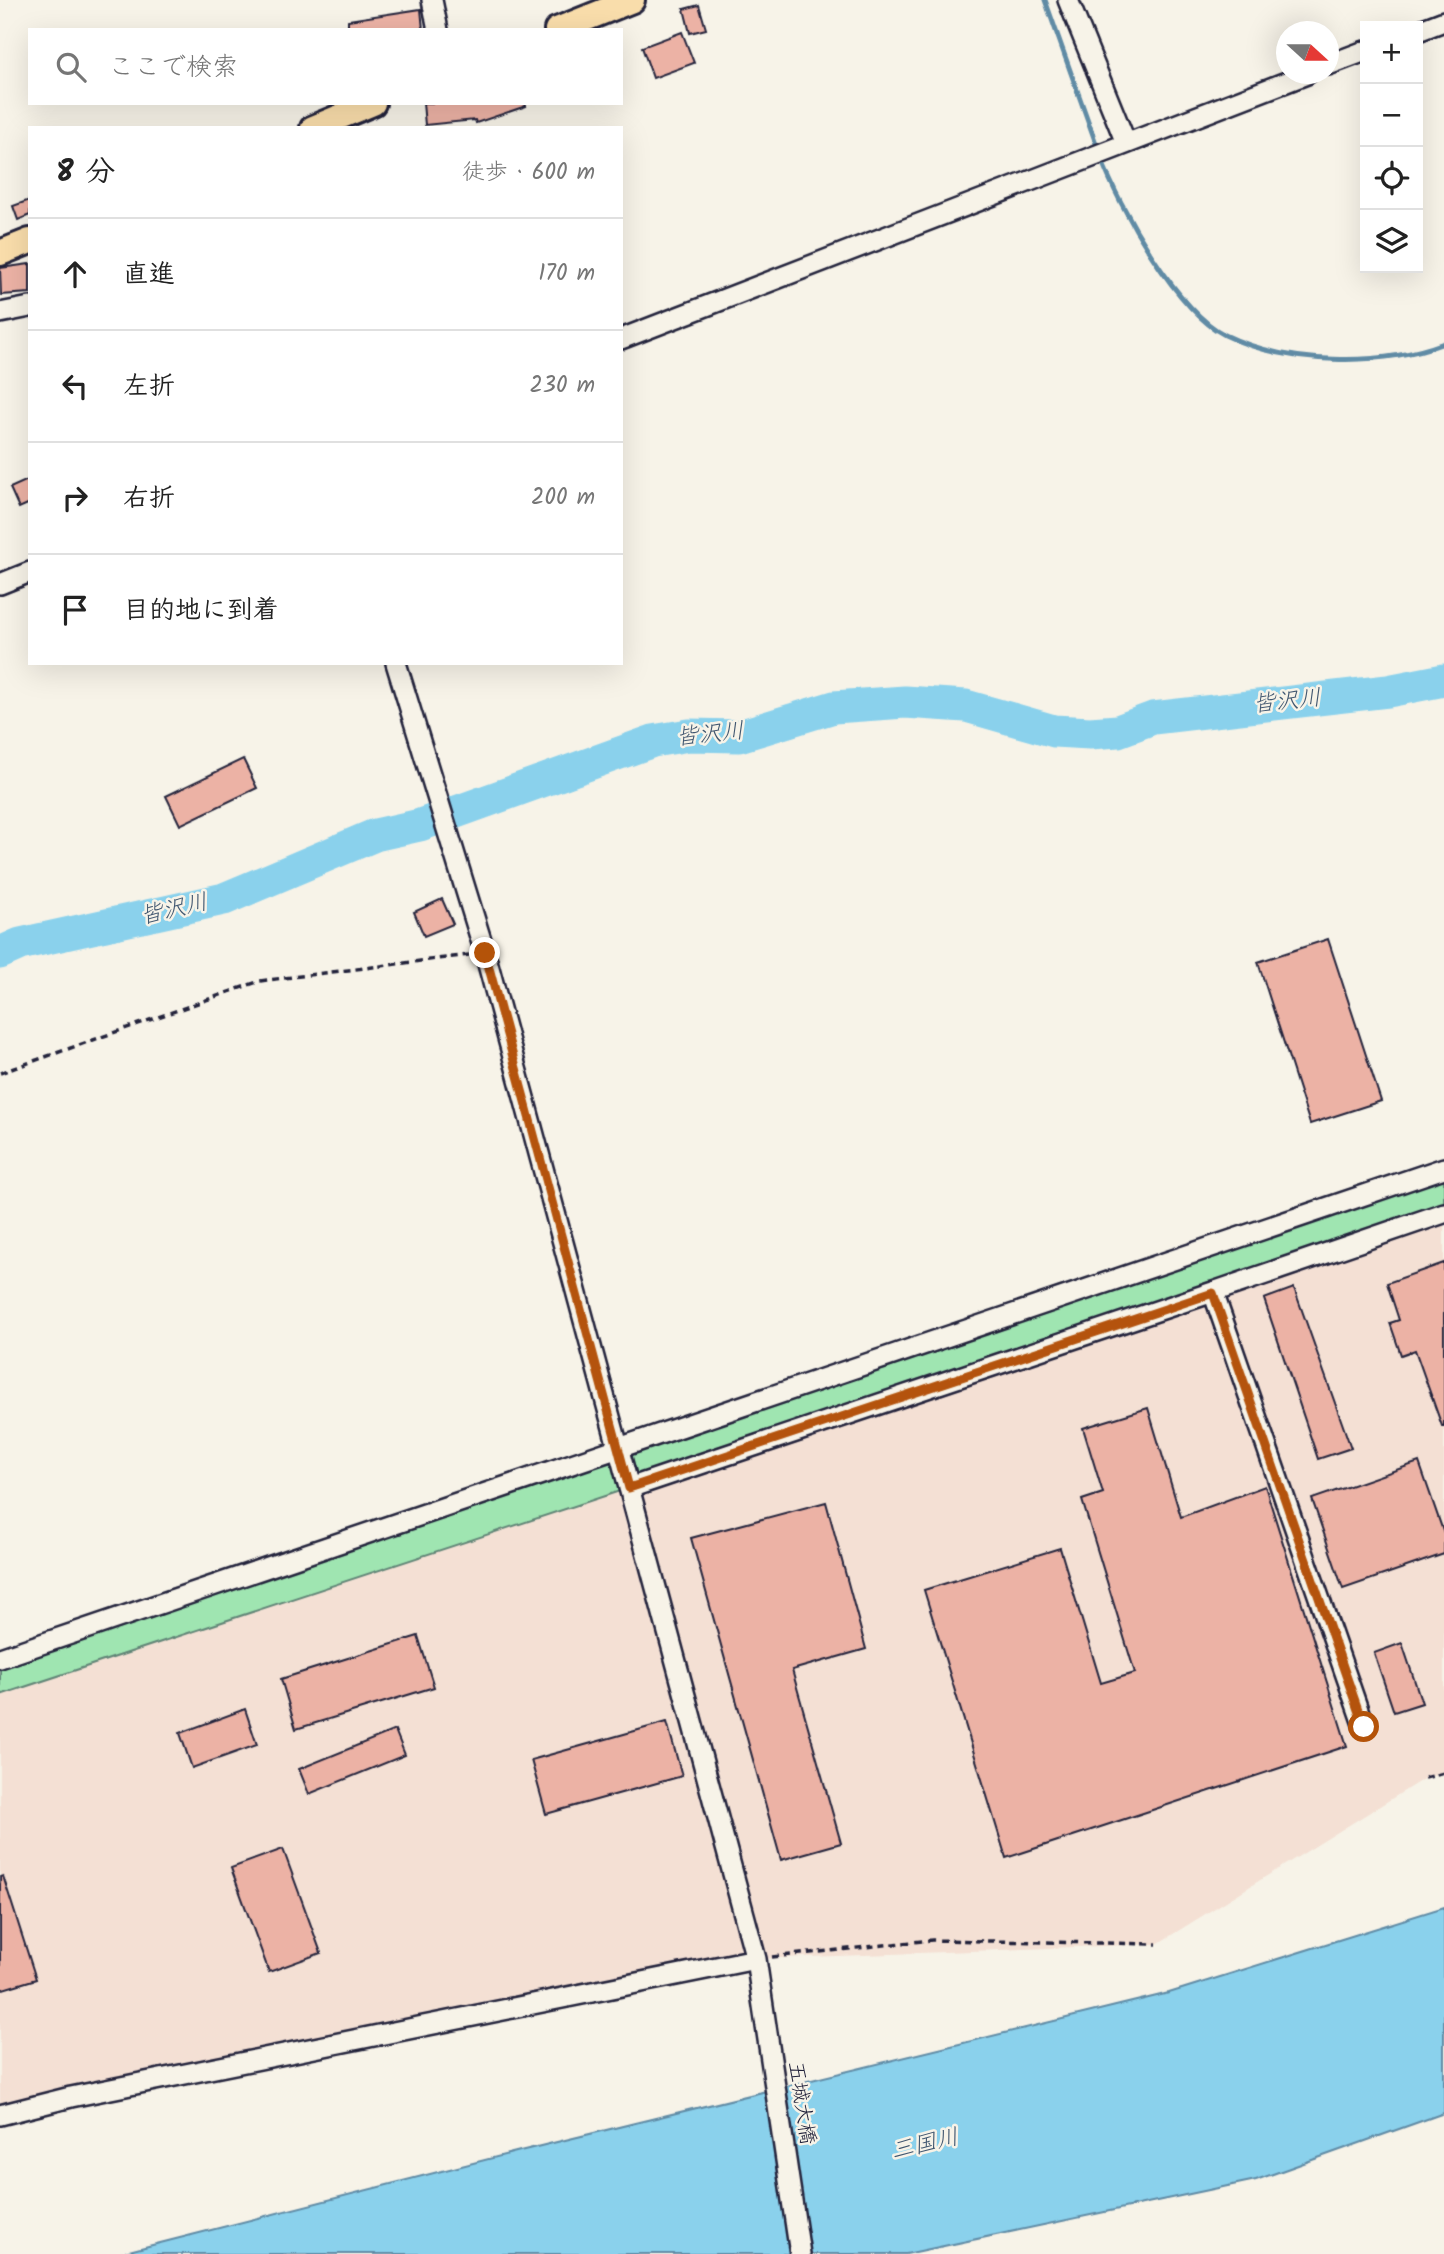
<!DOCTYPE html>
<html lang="ja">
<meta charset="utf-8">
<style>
:root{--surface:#fff;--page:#f2f2f2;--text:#222;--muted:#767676;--line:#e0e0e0}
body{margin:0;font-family:Kalam,"Klee One",sans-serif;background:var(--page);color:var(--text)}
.controls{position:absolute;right:21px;top:21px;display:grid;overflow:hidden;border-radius:0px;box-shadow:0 7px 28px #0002}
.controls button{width:63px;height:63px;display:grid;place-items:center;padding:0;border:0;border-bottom:2px solid var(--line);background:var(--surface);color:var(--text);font:35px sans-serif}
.compass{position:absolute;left:1276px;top:21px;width:63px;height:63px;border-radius:50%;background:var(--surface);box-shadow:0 7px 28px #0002;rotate:111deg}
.stop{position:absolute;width:21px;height:21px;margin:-16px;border:5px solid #b45309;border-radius:50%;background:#fff}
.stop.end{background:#b45309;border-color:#fff;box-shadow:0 2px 7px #0008}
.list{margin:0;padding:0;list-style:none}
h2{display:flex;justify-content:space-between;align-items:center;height:91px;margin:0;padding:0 28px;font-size:30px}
h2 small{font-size:23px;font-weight:400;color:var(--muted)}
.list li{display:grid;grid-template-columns:46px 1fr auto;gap:21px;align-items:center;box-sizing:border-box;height:112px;padding:0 28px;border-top:2px solid var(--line)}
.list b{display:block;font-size:26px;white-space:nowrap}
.list em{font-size:23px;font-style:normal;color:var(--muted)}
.icon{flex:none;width:38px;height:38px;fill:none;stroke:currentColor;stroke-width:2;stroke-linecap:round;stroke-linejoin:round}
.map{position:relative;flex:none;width:1444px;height:2254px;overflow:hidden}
.search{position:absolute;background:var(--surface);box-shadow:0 7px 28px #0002;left:28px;top:28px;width:595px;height:77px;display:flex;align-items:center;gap:18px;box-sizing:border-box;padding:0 24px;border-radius:0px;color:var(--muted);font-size:26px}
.panel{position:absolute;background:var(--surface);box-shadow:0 7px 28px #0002;left:28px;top:126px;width:595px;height:539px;border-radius:0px}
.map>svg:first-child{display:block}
</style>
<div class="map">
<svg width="1444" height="2254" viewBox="0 0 1444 2254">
<rect width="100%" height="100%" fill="#f7f3e8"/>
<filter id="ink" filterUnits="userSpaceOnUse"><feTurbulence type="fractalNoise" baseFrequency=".0143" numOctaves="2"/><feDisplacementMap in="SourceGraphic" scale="14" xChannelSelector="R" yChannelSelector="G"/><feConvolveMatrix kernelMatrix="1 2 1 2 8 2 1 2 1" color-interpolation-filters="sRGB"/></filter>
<g filter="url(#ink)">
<!-- built -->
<path fill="#f4e0d4" d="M1444,1168V1773L1425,1778L1157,1944L756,1959L0,2115V1658Z"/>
<!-- green -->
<path fill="#9fe5b1" stroke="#608476" stroke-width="2" d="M1444,1168V1213L629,1488L0,1695V1658Z"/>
<!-- water -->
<path fill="#8ad1ec" stroke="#608ba5" stroke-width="2" d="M1444,1907V2113L1256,2180L906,2254H117L520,2151L1169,1993Z"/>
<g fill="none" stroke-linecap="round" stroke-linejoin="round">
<!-- stream -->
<path stroke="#608ba5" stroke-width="5" d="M1045,0L1098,149
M1101,158C1119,207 1177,311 1225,335C1286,365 1381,367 1444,343"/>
<!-- river -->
<path stroke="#8ad1ec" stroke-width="33" d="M0,953L20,944L224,899L375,835L420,825L653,741L689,735L739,736L834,707L905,702L966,706L1054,731L1090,733L1118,731L1153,718L1388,691L1444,680"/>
</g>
<!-- building -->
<path fill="#ecb2a5" stroke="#22223b" stroke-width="2" d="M699,5L706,29L690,33L684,9Z
M421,9L423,30H348V20Z
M682,32L694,63L653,78L642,47Z
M423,103H525L526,106L476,123L475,120L425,125Z
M30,200V215L18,220L13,206Z
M30,264V293L1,295L0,268Z
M30,479V503L19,508L10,488Z
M243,759L257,788L180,825L166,796Z
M442,899L453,924L424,936L414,912Z
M1328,939L1381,1101L1310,1124L1258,962Z
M1444,1263V1426H1442L1415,1350L1401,1355L1390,1323L1399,1320L1387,1283Z
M1294,1288L1351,1448L1318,1459L1264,1299Z
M1148,1408L1181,1517L1265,1486L1347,1746L1006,1858L924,1590L1060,1548L1101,1683L1135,1673L1082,1500L1103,1493L1083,1428Z
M1419,1462L1444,1534V1554L1343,1589L1312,1499Z
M826,1502L866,1649L792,1670L841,1843L781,1860L691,1538Z
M418,1636L434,1687L296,1729L281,1679Z
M1402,1643L1422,1703L1394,1712L1374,1653Z
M245,1709L257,1745L192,1768L180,1733Z
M667,1722L682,1776L546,1814L531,1760Z
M395,1730L405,1755L309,1794L299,1769Z
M283,1849L321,1953L269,1972L231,1868Z
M3,1876L36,1979L0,1990V1877Z"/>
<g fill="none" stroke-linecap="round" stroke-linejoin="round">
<defs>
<path id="minor" d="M432,0L438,30
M1068,0L1126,143
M1418,31L1444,21
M1328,65L1365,51
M0,313L30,307
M621,339L1307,74
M0,584L30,572
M396,663L485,953L756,1959L800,2254
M1213,1292L1444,1213
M629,1488L1213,1292L1364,1727
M0,1658L1444,1168
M0,2115L71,2097L756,1959"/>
<path id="major" d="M557,30L632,0
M313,128L373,103
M0,253L30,241"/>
</defs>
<!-- minor casing -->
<use href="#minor" stroke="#22223b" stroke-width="24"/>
<!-- major casing -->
<use href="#major" stroke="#22223b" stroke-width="30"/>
<!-- path -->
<path stroke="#22223b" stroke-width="3.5" stroke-dasharray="7 5" stroke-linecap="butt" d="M0,1073L260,981L469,955
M1425,1778L1444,1773
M772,1957L932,1940L1157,1944"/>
<!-- minor -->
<use href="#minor" stroke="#f7f3e8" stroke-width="19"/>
<!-- major -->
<use href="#major" stroke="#f9ddab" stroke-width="24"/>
</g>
</g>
<g fill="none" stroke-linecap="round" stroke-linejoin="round" filter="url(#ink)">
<!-- route -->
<path stroke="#b45309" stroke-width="9" d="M485,953L629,1488L1213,1293L1364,1727"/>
</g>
<g text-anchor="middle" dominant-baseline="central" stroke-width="5" stroke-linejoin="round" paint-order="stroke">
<!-- street labels -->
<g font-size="21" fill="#22223b" stroke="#f7f3e8">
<text transform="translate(801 2103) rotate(81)">五城大橋</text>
</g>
<!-- water labels -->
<g font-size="23" font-style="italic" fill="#415770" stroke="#f7f3e8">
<text transform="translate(1287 702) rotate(-6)">皆沢川</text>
<text transform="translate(710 735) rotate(-6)">皆沢川</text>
<text transform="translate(174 910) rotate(-13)">皆沢川</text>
<text transform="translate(925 2145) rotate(-13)">三国川</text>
</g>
</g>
</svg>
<div class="controls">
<button>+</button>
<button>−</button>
<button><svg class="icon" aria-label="locate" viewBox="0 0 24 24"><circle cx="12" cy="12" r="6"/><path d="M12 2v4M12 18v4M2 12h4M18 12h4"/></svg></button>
<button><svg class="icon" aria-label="layers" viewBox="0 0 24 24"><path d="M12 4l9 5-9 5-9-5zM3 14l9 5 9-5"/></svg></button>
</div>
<svg class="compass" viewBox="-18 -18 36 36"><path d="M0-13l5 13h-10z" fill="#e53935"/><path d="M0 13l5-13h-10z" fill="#767676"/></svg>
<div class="stop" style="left:1364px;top:1727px"></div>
<div class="stop end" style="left:485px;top:953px"></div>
<div class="search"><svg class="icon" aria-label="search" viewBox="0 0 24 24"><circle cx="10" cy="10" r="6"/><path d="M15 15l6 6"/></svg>ここで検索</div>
<section class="panel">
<h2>8 分<small>徒歩 · 600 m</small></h2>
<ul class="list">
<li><svg class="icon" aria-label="ahead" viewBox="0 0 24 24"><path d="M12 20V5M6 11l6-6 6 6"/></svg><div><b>直進</b></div><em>170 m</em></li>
<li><svg class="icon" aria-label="left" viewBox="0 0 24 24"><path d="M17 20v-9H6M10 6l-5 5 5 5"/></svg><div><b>左折</b></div><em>230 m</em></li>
<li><svg class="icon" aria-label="right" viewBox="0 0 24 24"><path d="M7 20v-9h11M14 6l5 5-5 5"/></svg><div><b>右折</b></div><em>200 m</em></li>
<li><svg class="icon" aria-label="arrive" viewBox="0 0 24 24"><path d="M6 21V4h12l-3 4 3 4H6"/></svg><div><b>目的地に到着</b></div></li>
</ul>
</section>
</div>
